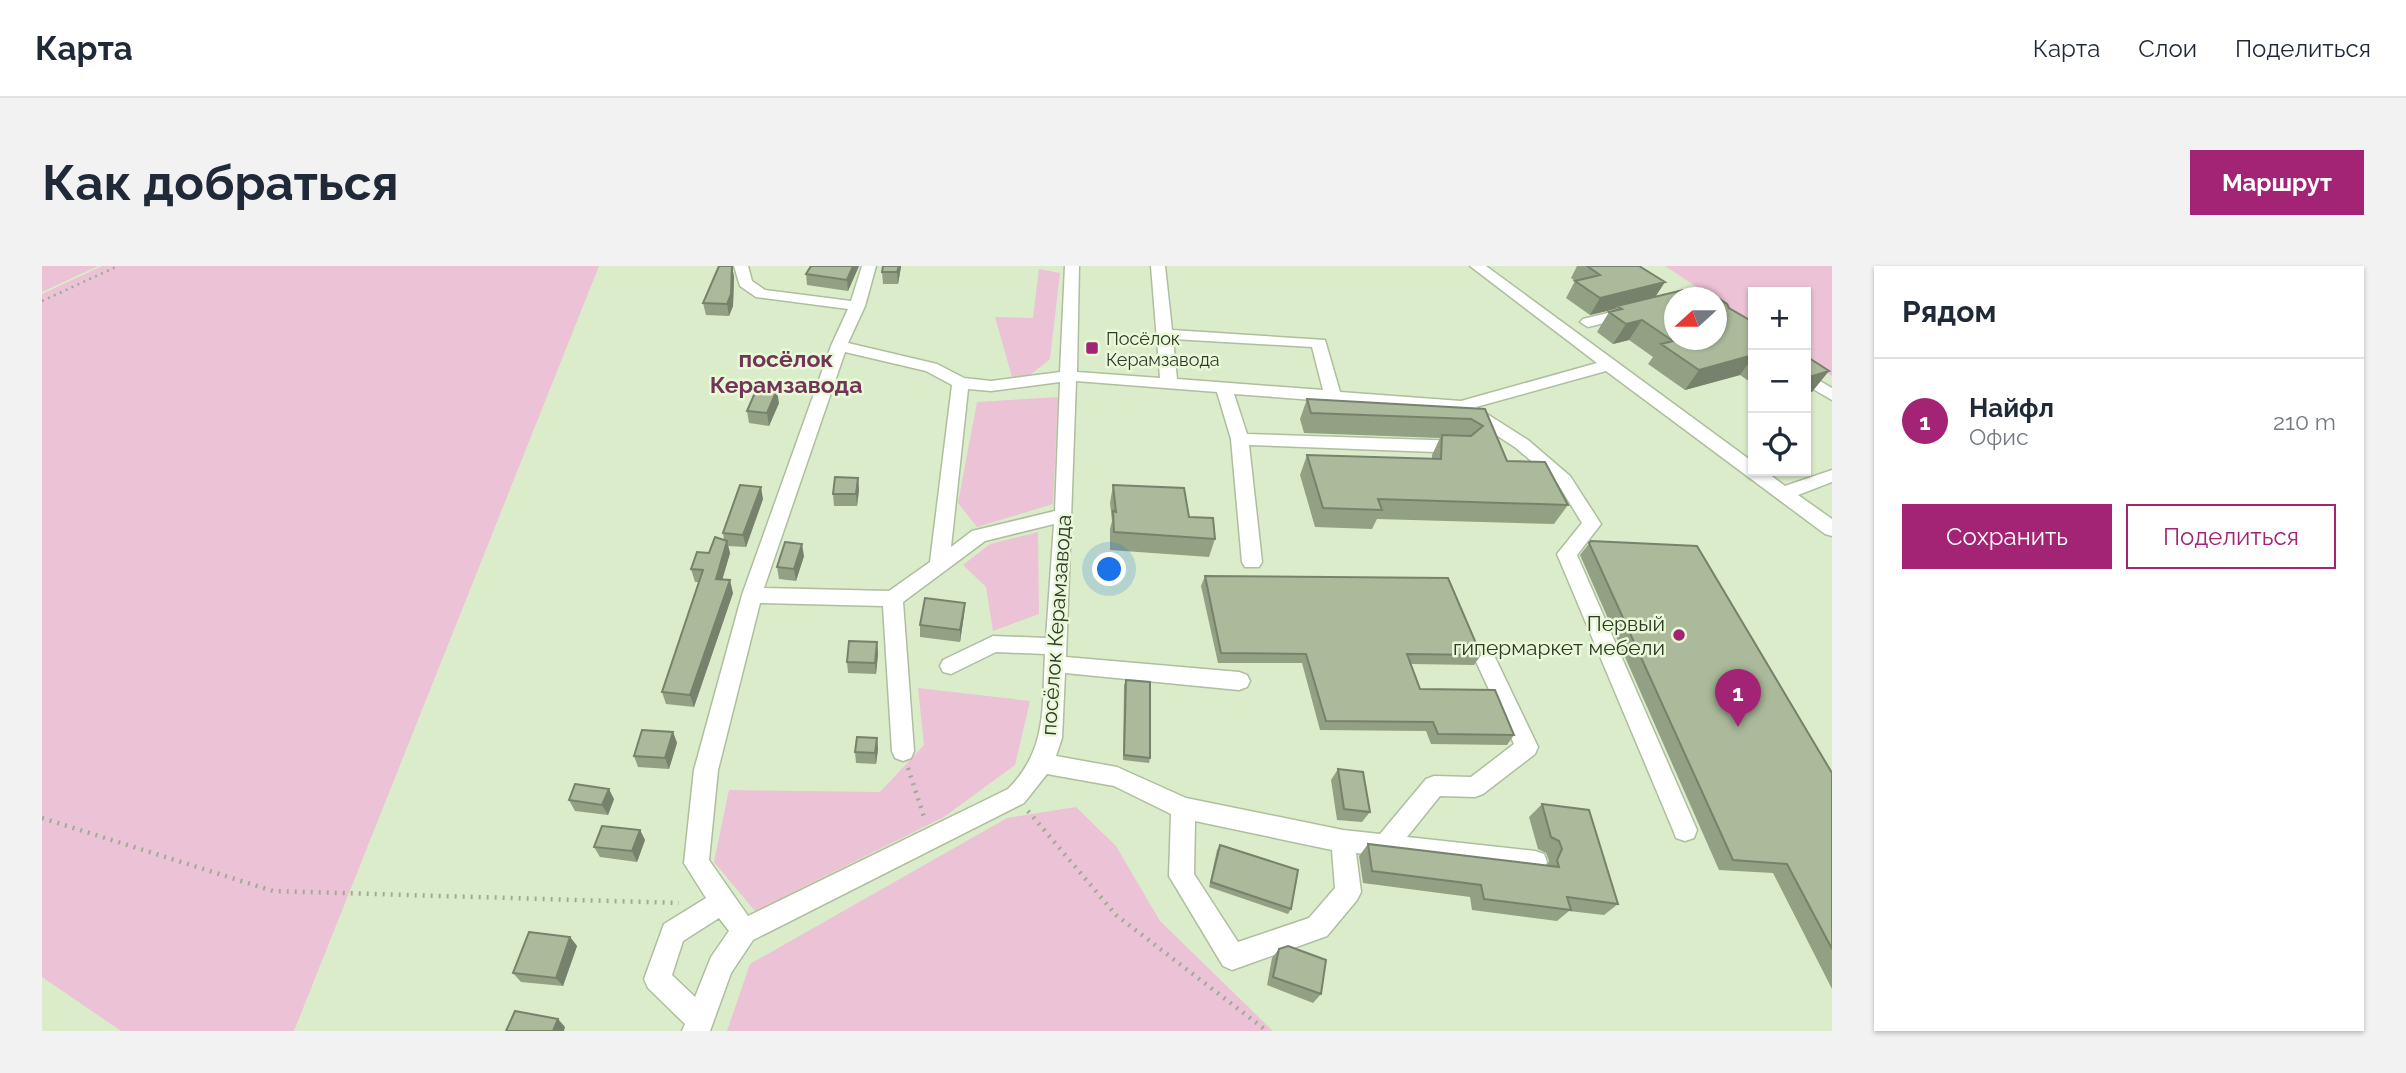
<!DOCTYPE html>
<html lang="ru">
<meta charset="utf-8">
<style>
:root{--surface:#fff;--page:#f2f2f3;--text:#1f2937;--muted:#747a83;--line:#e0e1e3;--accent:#a32374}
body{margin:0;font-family:Raleway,sans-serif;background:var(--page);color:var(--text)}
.controls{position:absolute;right:21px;top:21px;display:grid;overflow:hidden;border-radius:0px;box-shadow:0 2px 5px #0004}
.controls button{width:63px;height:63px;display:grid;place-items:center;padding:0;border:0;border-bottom:2px solid var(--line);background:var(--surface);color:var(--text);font:35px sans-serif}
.compass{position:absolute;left:1622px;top:21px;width:63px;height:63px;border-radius:50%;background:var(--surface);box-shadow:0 2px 5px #0004;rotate:249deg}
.you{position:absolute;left:1068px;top:304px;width:24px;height:24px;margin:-18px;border:5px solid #fff;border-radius:50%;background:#1a73e8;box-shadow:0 0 0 10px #1a73e833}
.badge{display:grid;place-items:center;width:46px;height:46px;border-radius:50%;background:var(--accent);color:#fff;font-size:23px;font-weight:700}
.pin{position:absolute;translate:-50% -58px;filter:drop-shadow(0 2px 4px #0008)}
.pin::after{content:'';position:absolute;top:37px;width:24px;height:21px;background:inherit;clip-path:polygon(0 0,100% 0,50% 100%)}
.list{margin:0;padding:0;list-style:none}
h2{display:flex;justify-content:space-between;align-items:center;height:91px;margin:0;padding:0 28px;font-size:30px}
h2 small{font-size:23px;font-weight:400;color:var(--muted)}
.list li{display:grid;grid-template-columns:46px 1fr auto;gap:21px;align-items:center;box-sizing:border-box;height:126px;padding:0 28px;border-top:2px solid var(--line)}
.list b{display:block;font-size:26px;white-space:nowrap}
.list p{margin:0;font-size:23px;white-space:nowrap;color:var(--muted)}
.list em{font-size:23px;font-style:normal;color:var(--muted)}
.actions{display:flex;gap:14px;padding:21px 28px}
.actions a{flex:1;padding:16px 0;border:2px solid var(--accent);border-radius:0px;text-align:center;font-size:24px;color:var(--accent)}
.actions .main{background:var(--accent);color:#fff}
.icon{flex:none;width:38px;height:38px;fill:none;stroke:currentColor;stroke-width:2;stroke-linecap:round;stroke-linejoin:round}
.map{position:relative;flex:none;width:1790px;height:765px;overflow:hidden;border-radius:0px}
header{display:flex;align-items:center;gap:42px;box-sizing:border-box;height:98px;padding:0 35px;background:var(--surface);border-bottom:2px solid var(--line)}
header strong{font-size:33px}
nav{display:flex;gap:38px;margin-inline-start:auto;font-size:24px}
.intro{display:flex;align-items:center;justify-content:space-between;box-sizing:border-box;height:168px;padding:0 42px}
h1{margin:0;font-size:49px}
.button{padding:18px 32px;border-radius:0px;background:var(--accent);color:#fff;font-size:24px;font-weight:700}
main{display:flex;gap:42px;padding:0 42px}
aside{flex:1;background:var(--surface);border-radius:0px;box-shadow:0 2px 5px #0004}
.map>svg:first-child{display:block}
</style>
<header>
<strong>Карта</strong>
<nav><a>Карта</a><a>Слои</a><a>Поделиться</a></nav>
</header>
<div class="intro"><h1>Как добраться</h1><a class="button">Маршрут</a></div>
<main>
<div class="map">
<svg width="1790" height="765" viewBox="0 0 1790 765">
<rect width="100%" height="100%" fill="#dbecca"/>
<!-- green -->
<path fill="#ecc2d6" d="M0,0H56L0,26Z
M60,0H557L252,765H79L0,711V28Z
M1623,0H1790V110L1764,92V26H1711V58Z
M997,3L1018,7L1008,93L987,110L970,111L953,51L991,52Z
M1016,131L1011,238L935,261L916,237L935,136Z
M996,266L997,348L951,365L944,321L921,299L948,278Z
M876,422L988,435L973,499L902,551L713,645L672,596L687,524L838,526L882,479Z
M1034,541L1074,580L1118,655L1231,765H685L708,698L965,552Z"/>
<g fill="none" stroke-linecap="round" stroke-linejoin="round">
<defs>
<path id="minor" d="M692,0H706L710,15L723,24L809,35L820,0H834L823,40L806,77L895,98L922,112L949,115L1018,106L1023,0H1037L1035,106L1118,112L1109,0H1123L1130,64L1283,74L1298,126L1419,135L1555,97L1428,0H1444L1711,196V205H1723L1743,220L1790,204V216L1756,229L1790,253V270L1783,268L1564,105L1434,141L1486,174L1528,210L1559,258L1535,289L1655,564L1652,572L1643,575L1634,572L1631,564L1515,288L1540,257L1516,218L1474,182L1418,145L1192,128L1205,168L1419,175L1428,181L1419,187L1207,179L1220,296L1217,301H1203L1200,296L1189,173L1175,126L1034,115L1024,391L1197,406L1205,409L1208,415L1205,421L1197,424L1023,407L1020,472L1014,490L1075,501L1144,532L1301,564L1338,568L1384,513L1392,510L1429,511L1472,478L1431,389L1435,383L1442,381L1449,383L1496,481L1493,488L1441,528L1433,531L1398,530L1365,571L1493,585L1502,588L1505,596L1502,604L1493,607L1314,587L1319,626L1315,634L1285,670L1190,704L1181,700L1127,610L1129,548L1072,520L1005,508L982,537L711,674L689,707L668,765H640L643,758L606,722L602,713L622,658L664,632L642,597L652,504L700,329L789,80L806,43L714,31L698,20ZM1131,73L1270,81L1281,124L1135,113ZM803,86L884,105L910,119L888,296L847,325L722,322ZM1018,116L1013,245L930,265L909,281L926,123L949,125ZM1012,258L1004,372L951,370L901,394L898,400L901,406L909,408L954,386L1003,388C1000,440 1006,483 966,523L706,650L667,594L676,504L718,337L841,340L850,485L853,492L861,495L869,492L872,485L861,336L943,275ZM1153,555L1290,584L1293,622L1267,652L1196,676L1152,608ZM677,652L687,665L669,691L653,731L630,709L641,675Z
M1632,31V40L1546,61L1538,56L1541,53Z
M1764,107L1790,122V134L1764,119Z"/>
</defs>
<!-- minor casing -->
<use href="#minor" stroke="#aebe9e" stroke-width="3"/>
<!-- path-far1 -->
<path stroke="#9fac91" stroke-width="2.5" stroke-dasharray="2 4.5" stroke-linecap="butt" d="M0,35L76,0"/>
<!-- path -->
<path stroke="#9fac91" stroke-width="4.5" stroke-dasharray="2 6" stroke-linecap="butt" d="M866,502L883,554
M986,545L1074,649L1225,765
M0,552L231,625L637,637"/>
<!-- minor -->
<use href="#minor" fill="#fff" fill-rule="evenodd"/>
</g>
<!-- wall -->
<path fill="#92a084" d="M690,0L692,11L691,40L687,50L664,49L661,37Z
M769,0H817L806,25L765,19L764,8Z
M841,0H859L856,18H841L840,6Z
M1535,0H1597L1614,30L1646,27L1687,42L1711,56V118L1698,109L1643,124L1606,98L1611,91L1587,74L1571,78L1555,66L1567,46L1572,45L1573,43L1548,49L1524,32L1533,15L1529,12Z
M1265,133L1443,143L1465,195L1526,239L1512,258L1335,253L1330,263L1273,261L1258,209L1265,189L1390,193V189L1398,172L1262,167L1258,153Z
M737,137L727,160L707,157L705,145Z
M816,212L817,224L815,240H792L791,228Z
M1071,219L1147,251L1173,273L1167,291L1068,284V263L1070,255L1068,237Z
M721,233L704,281L686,280L688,287L680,314L691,327L652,441L624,438L620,426L657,316H653L649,303L682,274L681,267Z
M1549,275L1790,507V723L1731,607L1677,604L1538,289Z
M762,290L754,315L737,313L735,301Z
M1163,310L1439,389L1432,399L1369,398L1378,423L1472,469L1465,479L1389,478L1384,465L1278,464L1260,397H1176L1159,320Z
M923,337L922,349L918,376L878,371V359Z
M835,376L836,388L834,408L806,407L805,396Z
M1084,414L1108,492L1107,497L1081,494L1082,419Z
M631,466L635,477L627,503L596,501L592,490Z
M835,472L836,483L834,498L814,497L813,486Z
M1296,503L1328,546L1320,556L1295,554L1289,514Z
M572,533L566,549L533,545L527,534Z
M1500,538L1576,638L1562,649L1527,645L1515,655L1430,644L1428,631L1321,617L1317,590L1326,578L1505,600L1507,595L1504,587L1496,583L1487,551Z
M598,564L603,574L595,596L558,591L552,581Z
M1178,579L1249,643L1246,648L1167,621L1175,584Z
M528,671L535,680L521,720L479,716L471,707Z
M1237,683L1279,728L1271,737L1225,719L1230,692Z"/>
<!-- shaded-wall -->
<path fill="#77826c" d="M690,0L692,11L691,40L687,50L685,38Z
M811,0H817L806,25L805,14Z
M857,0H859V1L856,18L855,6Z
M1623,16L1612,33L1575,40L1573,43L1548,49L1558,32Z
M1600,54L1587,74L1571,78L1584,58Z
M1711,89V91L1698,109L1643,124L1657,104Z
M1787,105L1770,126L1764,127V112Z
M735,124L737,137L727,160L725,147Z
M816,212L817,224L815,240L814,228Z
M719,221L721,233L704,281L701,269Z
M685,275L688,287L677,325L674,313Z
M760,278L762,290L754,315L752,303Z
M688,314L691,327L652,441L648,429Z
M923,337L922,349L918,376V364Z
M835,376L836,388L834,408L833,397Z
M631,466L635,477L627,503L623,492Z
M835,472L836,483L834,498L833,487Z
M567,523L572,533L566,549L560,539Z
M598,564L603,574L595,596L590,585Z
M528,671L535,680L521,720L514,712Z
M516,753L523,761L522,765H511Z"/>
<!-- building -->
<path fill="#aaba9a" stroke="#77826c" stroke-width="2" fill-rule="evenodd" d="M677,0H690L689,28L685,38L661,37Z
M769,0H811L805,14L764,8Z
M841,0H857L855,6H840Z
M1545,0H1597L1623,16L1558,32L1533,15L1558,9Z
M1662,23L1685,38L1687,42L1711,56V89L1657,104L1619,78L1631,75L1600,54L1584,58L1567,46L1580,43L1575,40L1641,24L1646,27ZM1633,32H1675V74H1633Z
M1764,90L1787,105L1764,112Z
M715,122L735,124L725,147L705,145Z
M1265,133L1443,143L1465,195L1503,196L1526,239L1336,233L1340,244L1281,242L1265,189L1399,193L1400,169L1429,170L1441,160L1429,153L1269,147Z
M793,211L816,212L814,228H791Z
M698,219L719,221L701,269L681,267Z
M1071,219L1142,222L1147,251L1171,252L1173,273L1072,266L1071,245L1074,246Z
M673,271L685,275L674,313L688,314L648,429L620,426L661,304L649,303L655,286L667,287Z
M1549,275L1655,280L1790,507V683L1745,598L1691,594L1547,277Z
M743,276L760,278L752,303L735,301Z
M1163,310L1406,312L1439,389L1365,388L1378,423L1453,424L1472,469L1396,468L1391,456L1284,455L1264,388L1179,387Z
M883,332L923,337L918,364L878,359Z
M807,375L835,376L833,397L805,396Z
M1084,414L1108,416V492L1082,489Z
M600,464L631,466L623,492L592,490Z
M815,471L835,472L833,487L813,486Z
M1296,503L1321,506L1328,546L1302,543Z
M533,518L567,523L560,539L527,534Z
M1500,538L1547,544L1576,638L1525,631L1529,644L1442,633L1439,619L1330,605L1326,578L1517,601L1515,594L1520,583L1517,575L1509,571Z
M560,560L598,564L590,585L552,581Z
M1178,579L1256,604L1249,643L1169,616Z
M487,666L528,671L514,712L471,707Z
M1246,680L1284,694L1279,728L1231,711L1237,683Z
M473,745L516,753L511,765H464Z"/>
<!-- markers -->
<g fill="#a32374" stroke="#e8f9d7" stroke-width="2.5">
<rect x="1043" y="75" width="14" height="14" rx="3.5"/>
<circle cx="1637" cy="369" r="7"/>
</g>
<g text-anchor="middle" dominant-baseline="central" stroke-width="5" stroke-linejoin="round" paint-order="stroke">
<!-- far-poi labels -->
<g font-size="18" fill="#32382b" stroke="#e8f9d7" text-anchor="start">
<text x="1064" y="72">Посёлок<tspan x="1064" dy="21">Керамзавода</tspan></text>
</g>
<!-- poi labels -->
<g font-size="21" fill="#32382b" stroke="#e8f9d7" text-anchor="end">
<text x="1623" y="357">Первый<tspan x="1623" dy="24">гипермаркет мебели</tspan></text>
</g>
<!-- street labels -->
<g font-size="21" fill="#32382b" stroke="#e8f9d7">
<text transform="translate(1014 359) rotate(-86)">посёлок Керамзавода</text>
</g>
<!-- far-district labels -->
<g font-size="23" font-weight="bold" fill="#733458" stroke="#e8f9d7">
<text x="744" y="92">посёлок<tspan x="744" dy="26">Керамзавода</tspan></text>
</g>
</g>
</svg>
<div class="controls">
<button>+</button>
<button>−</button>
<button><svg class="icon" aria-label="locate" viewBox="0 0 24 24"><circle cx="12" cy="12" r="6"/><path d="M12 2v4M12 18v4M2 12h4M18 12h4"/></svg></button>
</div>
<svg class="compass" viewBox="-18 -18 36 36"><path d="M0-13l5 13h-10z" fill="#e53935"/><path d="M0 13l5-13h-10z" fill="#747a83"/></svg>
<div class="you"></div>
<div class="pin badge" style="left:1696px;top:461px">1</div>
</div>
<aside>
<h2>Рядом<small></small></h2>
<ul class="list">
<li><span class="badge">1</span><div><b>Найфл</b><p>Офис</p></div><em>210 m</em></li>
</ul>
<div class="actions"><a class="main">Сохранить</a><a>Поделиться</a></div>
</aside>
</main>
